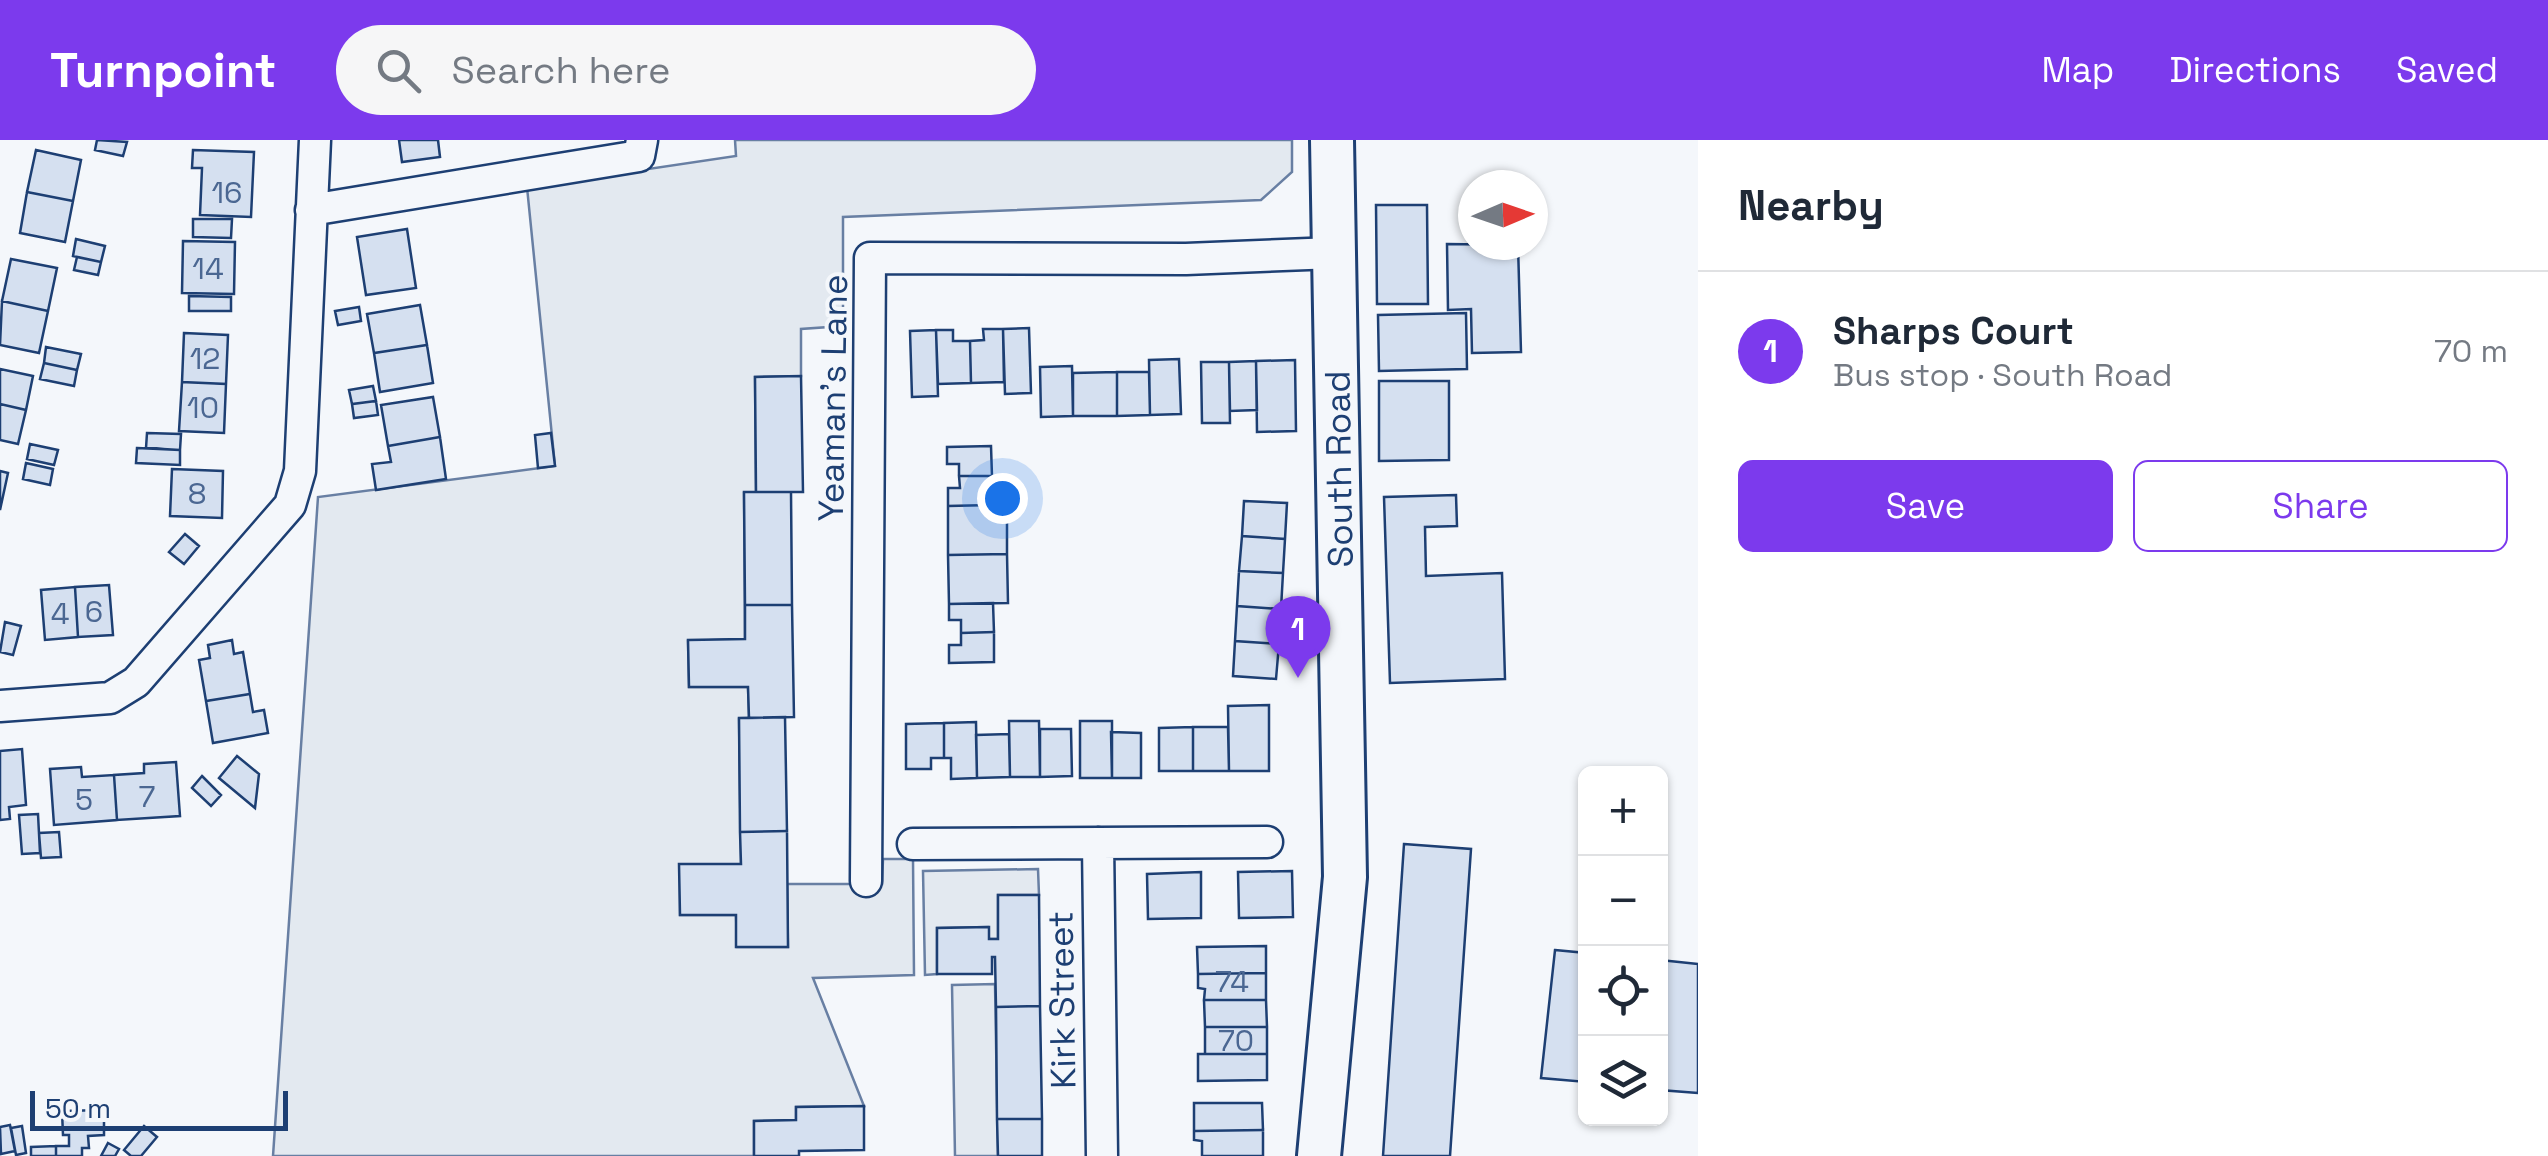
<!DOCTYPE html>
<meta charset="utf-8">
<style>
:root{--surface:#fff;--page:#f6f6f7;--text:#1f2937;--muted:#747a83;--line:#e0e1e3;--accent:#7c3aed}
body{margin:0;font-family:"Space Grotesk",sans-serif;background:var(--page);color:var(--text)}
.controls{position:absolute;right:30px;bottom:30px;display:grid;overflow:hidden;border-radius:15px;box-shadow:0 2px 8px #0004}
.controls button{width:90px;height:90px;display:grid;place-items:center;padding:0;border:0;border-bottom:2px solid var(--line);background:var(--surface);color:var(--text);font:50px sans-serif}
.compass{position:absolute;left:1458px;top:30px;width:90px;height:90px;border-radius:50%;background:var(--surface);box-shadow:0 2px 8px #0004;rotate:88deg}
.scale{position:absolute;left:30px;bottom:25px;width:258px;box-sizing:border-box;padding-left:10px;border:5px solid #1d3f73;border-top:0;font-size:28px;line-height:35px;white-space:nowrap;color:#1d3f73;-webkit-text-stroke:8px #f4f7fb;paint-order:stroke}
.you{position:absolute;left:1002px;top:358px;width:35px;height:35px;margin:-25px;border:8px solid #fff;border-radius:50%;background:#1a73e8;box-shadow:0 0 0 15px #1a73e833}
.badge{display:grid;place-items:center;width:65px;height:65px;border-radius:50%;background:var(--accent);color:#fff;font-size:32px;font-weight:700}
.pin{position:absolute;translate:-50% -82px;filter:drop-shadow(0 2px 5px #0008)}
.pin::after{content:'';position:absolute;top:52px;width:35px;height:30px;background:inherit;clip-path:polygon(0 0,100% 0,50% 100%)}
.list{margin:0;padding:0;list-style:none}
h2{display:flex;justify-content:space-between;align-items:center;height:130px;margin:0;padding:0 40px;font-size:42px}
h2 small{font-size:32px;font-weight:400;color:var(--muted)}
.list li{display:grid;grid-template-columns:65px 1fr auto;gap:30px;align-items:center;box-sizing:border-box;height:160px;padding:0 40px;border-top:2px solid var(--line)}
.list b{display:block;font-size:38px;white-space:nowrap}
.list p{margin:0;font-size:32px;white-space:nowrap;color:var(--muted)}
.list em{font-size:32px;font-style:normal;color:var(--muted)}
.actions{display:flex;gap:20px;padding:30px 40px}
.actions a{flex:1;padding:22px 0;border:2px solid var(--accent);border-radius:15px;text-align:center;font-size:35px;color:var(--accent)}
.actions .main{background:var(--accent);color:#fff}
.icon{flex:none;width:55px;height:55px;fill:none;stroke:currentColor;stroke-width:2;stroke-linecap:round;stroke-linejoin:round}
.map{position:relative;flex:none;width:1698px;height:1016px;overflow:hidden}
header{display:flex;align-items:center;gap:60px;box-sizing:border-box;height:140px;padding:0 50px;background:var(--accent);color:#fff}
header strong{font-size:48px}
nav{display:flex;gap:55px;margin-inline-start:auto;font-size:35px}
.search{width:700px;height:90px;background:var(--page);display:flex;align-items:center;gap:25px;box-sizing:border-box;padding:0 35px;border-radius:55px;color:var(--muted);font-size:38px}
main{display:flex}
aside{flex:1;background:var(--surface)}
.map>svg:first-child{display:block}
</style>
<header>
<strong>Turnpoint</strong>
<div class="search"><svg class="icon" aria-label="search" viewBox="0 0 24 24"><circle cx="10" cy="10" r="6"/><path d="M15 15l6 6"/></svg>Search here</div>
<nav><a>Map</a><a>Directions</a><a>Saved</a></nav>
</header>
<main>
<div class="map">
<svg width="1698" height="1016" viewBox="0 0 1698 1016">
<rect width="100%" height="100%" fill="#f4f7fb"/>
<!-- green -->
<path fill="#e3e9f0" stroke="#687fa3" stroke-width="2.5" d="M735,0H1292V32L1261,60L843,77V186L801,189V236L755,237L756,352L744,353L745,499L688,501L689,547H748L749,578L739,579L741,724L680,725V775H736L737,807H788L787,744H882L883,719H913L914,835L813,838L864,966L796,967V980L754,981V1016H273L318,357L555,326L527,47L736,16Z
M1038,729L1039,755H998V799H989L988,787L937,788V834L925,835L923,731Z
M995,844L998,1016H955L952,845Z"/>
<!-- building -->
<path fill="#d5e0f0" stroke="#1d3f73" stroke-width="2.5" d="M97,0L127,2L123,16L95,10Z
M399,0H438L440,17L402,22Z
M36,10L81,20L73,61L27,52Z
M193,10L254,12L251,77L200,75L202,28H192Z
M27,52L73,61L65,102L20,93Z
M1376,65H1427L1428,164H1377Z
M193,79H232L231,98L193,97Z
M407,89L416,148L366,155L357,97Z
M76,99L105,106L101,122L73,116Z
M183,101L235,102L234,154L182,153Z
M1447,104L1518,105L1521,212L1472,213L1471,169L1448,170Z
M77,117L101,122L98,135L74,130Z
M11,119L57,128L48,171L2,161Z
M189,156L231,157V171H189Z
M2,161L48,171L39,213L0,205Z
M420,165L427,205L374,213L367,174Z
M359,167L361,181L338,185L335,171Z
M1466,173L1467,229L1379,231L1378,175Z
M1029,188L1031,253L1005,254L1003,189Z
M983,189H1003L1004,242L971,243L970,201L984,200Z
M936,190L938,256L912,257L910,191Z
M936,190H953V201H970L971,243L938,244Z
M184,193L228,195L226,244L182,242Z
M427,205L433,243L380,252L374,213Z
M46,207L81,214L77,230L44,223Z
M1179,219L1181,274L1150,275L1149,220Z
M1295,220L1296,291L1257,292L1256,221Z
M1256,221L1257,270L1230,271L1229,222Z
M1201,222H1229L1230,283H1202Z
M44,223L77,230L74,246L40,239Z
M1072,226L1073,276L1041,277L1040,227Z
M0,229L33,236L26,270L0,264Z
M1117,232H1149L1150,275L1117,276Z
M1117,232V276H1073V233Z
M801,236L803,352H756L755,237Z
M1379,241H1449V320L1379,321Z
M182,242L226,244L224,293L179,291Z
M373,246L376,261L352,264L349,250Z
M433,257L440,297L388,306L381,265Z
M376,261L378,275L354,278L352,264Z
M0,264L26,270L18,304L0,300Z
M147,293L181,294L180,310L146,308Z
M551,293L555,326L538,328L535,295Z
M440,297L446,339L376,350L372,324L391,322L388,306Z
M30,304L58,310L54,325L27,319Z
M991,306L992,336H959V324H947V307Z
M137,308L180,310V325L136,323Z
M26,323L53,329L50,345L23,339Z
M172,329L223,331L222,378L170,376Z
M0,331L8,333L0,370Z
M959,336H992V365L948,366V348H960Z
M744,352H791L792,465H745Z
M1456,355L1457,386L1425,387L1426,436L1502,433L1505,539L1390,543L1384,357Z
M1244,361L1287,363L1285,399L1242,396Z
M992,365H1007V414L948,415V366Z
M185,394L199,406L184,424L169,412Z
M1242,396L1285,399L1283,433L1239,431Z
M1007,414L1008,463L949,464L948,415Z
M1239,431L1283,433L1281,469L1237,466Z
M109,445L113,495L78,497L75,447Z
M75,447L78,497L45,500L41,450Z
M993,463L994,492L961,493V480H949V464Z
M745,465H792L794,577L749,578L748,547H689L688,500L745,499Z
M1237,466L1281,469L1279,504L1235,501Z
M5,482L21,486L13,515L0,512Z
M994,492V522L949,523V505H961V493Z
M232,500L234,514L243,512L250,554L206,561L199,520L210,518L208,505Z
M1235,501L1279,504L1276,539L1233,536Z
M250,554L253,572L264,570L268,593L213,603L206,561Z
M1269,565V631H1229L1228,566Z
M785,577L787,691L740,692L739,578Z
M1009,581H1039L1040,637H1010Z
M1080,581H1112V638H1080Z
M976,582L977,638L951,639V618H944V583Z
M944,583V618H931V629H906V584Z
M1193,587H1228L1229,631H1193Z
M1193,587V631H1159V588Z
M1040,589H1071L1072,636L1040,637Z
M1111,592L1141,593V638H1112Z
M1009,594L1010,637L977,638L976,595Z
M22,609L26,665L9,667L10,679L0,680V611Z
M237,616L259,634L255,668L219,638Z
M176,622L180,676L117,680L114,635L144,633V624Z
M81,627L82,637L114,635L117,680L54,685L50,629Z
M202,636L221,655L211,666L192,648Z
M38,674L40,713L22,714L19,675Z
M787,691L788,807H736V775H680L679,724H741L740,692Z
M59,692L61,717L41,718L39,693Z
M1404,704L1471,709L1450,1016H1383Z
M1292,731L1293,777L1239,778L1238,732Z
M1201,732V778L1148,779L1147,734Z
M998,755H1039L1040,866L996,867L995,817H992V834H937V788L989,787V799H998Z
M1266,806V833L1198,834L1197,807Z
M1555,810L1586,813V942L1541,938Z
M1660,820L1698,824V953L1660,950Z
M1266,833V860H1204L1205,849L1198,848V834Z
M1204,860H1266L1267,887H1205Z
M1040,866L1042,979H997L996,867Z
M1205,887H1267V914H1205Z
M1198,914H1267V940L1198,941Z
M1194,963H1262L1263,990L1194,991Z
M864,966V1010L799,1011V1016H754V981L796,980V967Z
M104,970V995L88,996L89,1008H82V1016H56V1006H69V995H63L62,971Z
M997,979H1042V1016H998Z
M10,985L15,1011L1,1014L0,987Z
M22,986L26,1013L16,1015L11,988Z
M144,986L157,997L141,1016H131L124,1010Z
M1263,990V1016H1202V1001L1194,1000V991Z
M108,1003L119,1009L115,1016H101Z
M56,1006V1016H31V1007Z"/>
<g fill="none" stroke-linecap="round" stroke-linejoin="round">
<defs>
<path id="street" d="M311,70L639,16L642,0
M0,566L110,558L136,542L290,365L300,331L315,0
M1098,703L1102,1016
M913,704L1267,702
M866,741L870,118L1186,119L1334,113"/>
<path id="secondary" d="M1319,1016L1345,737L1332,0"/>
</defs>
<!-- street casing -->
<use href="#street" stroke="#1d3f73" stroke-width="35"/>
<!-- secondary casing -->
<use href="#secondary" stroke="#1d3f73" stroke-width="48"/>
<!-- street -->
<use href="#street" stroke="#f4f7fb" stroke-width="30"/>
<!-- secondary -->
<use href="#secondary" stroke="#f4f7fb" stroke-width="42"/>
</g>
<g text-anchor="middle" dominant-baseline="central" stroke-width="8" stroke-linejoin="round" paint-order="stroke">
<!-- number labels -->
<g font-size="30" fill="#4b6792">
<text x="227" y="52">16</text>
<text x="208" y="128">14</text>
<text x="205" y="218">12</text>
<text x="203" y="267">10</text>
<text x="197" y="353">8</text>
<text x="94" y="471">6</text>
<text x="60" y="473">4</text>
<text x="147" y="656">7</text>
<text x="84" y="659">5</text>
<text x="1232" y="841">74</text>
<text x="1236" y="900">70</text>
</g>
<!-- street labels -->
<g font-size="35" fill="#1d3f73" stroke="#f4f7fb">
<text transform="translate(833 258) rotate(-89)">Yeaman's Lane</text>
<text transform="translate(1339 329) rotate(-91)">South Road</text>
<text transform="translate(1062 860) rotate(-91)">Kirk Street</text>
</g>
</g>
</svg>
<div class="controls">
<button>+</button>
<button>−</button>
<button><svg class="icon" aria-label="locate" viewBox="0 0 24 24"><circle cx="12" cy="12" r="6"/><path d="M12 2v4M12 18v4M2 12h4M18 12h4"/></svg></button>
<button><svg class="icon" aria-label="layers" viewBox="0 0 24 24"><path d="M12 4l9 5-9 5-9-5zM3 14l9 5 9-5"/></svg></button>
</div>
<svg class="compass" viewBox="-18 -18 36 36"><path d="M0-13l5 13h-10z" fill="#e53935"/><path d="M0 13l5-13h-10z" fill="#747a83"/></svg>
<div class="scale">50 m</div>
<div class="you"></div>
<div class="pin badge" style="left:1298px;top:538px">1</div>
</div>
<aside>
<h2>Nearby<small></small></h2>
<ul class="list">
<li><span class="badge">1</span><div><b>Sharps Court</b><p>Bus stop · South Road</p></div><em>70 m</em></li>
</ul>
<div class="actions"><a class="main">Save</a><a>Share</a></div>
</aside>
</main>
